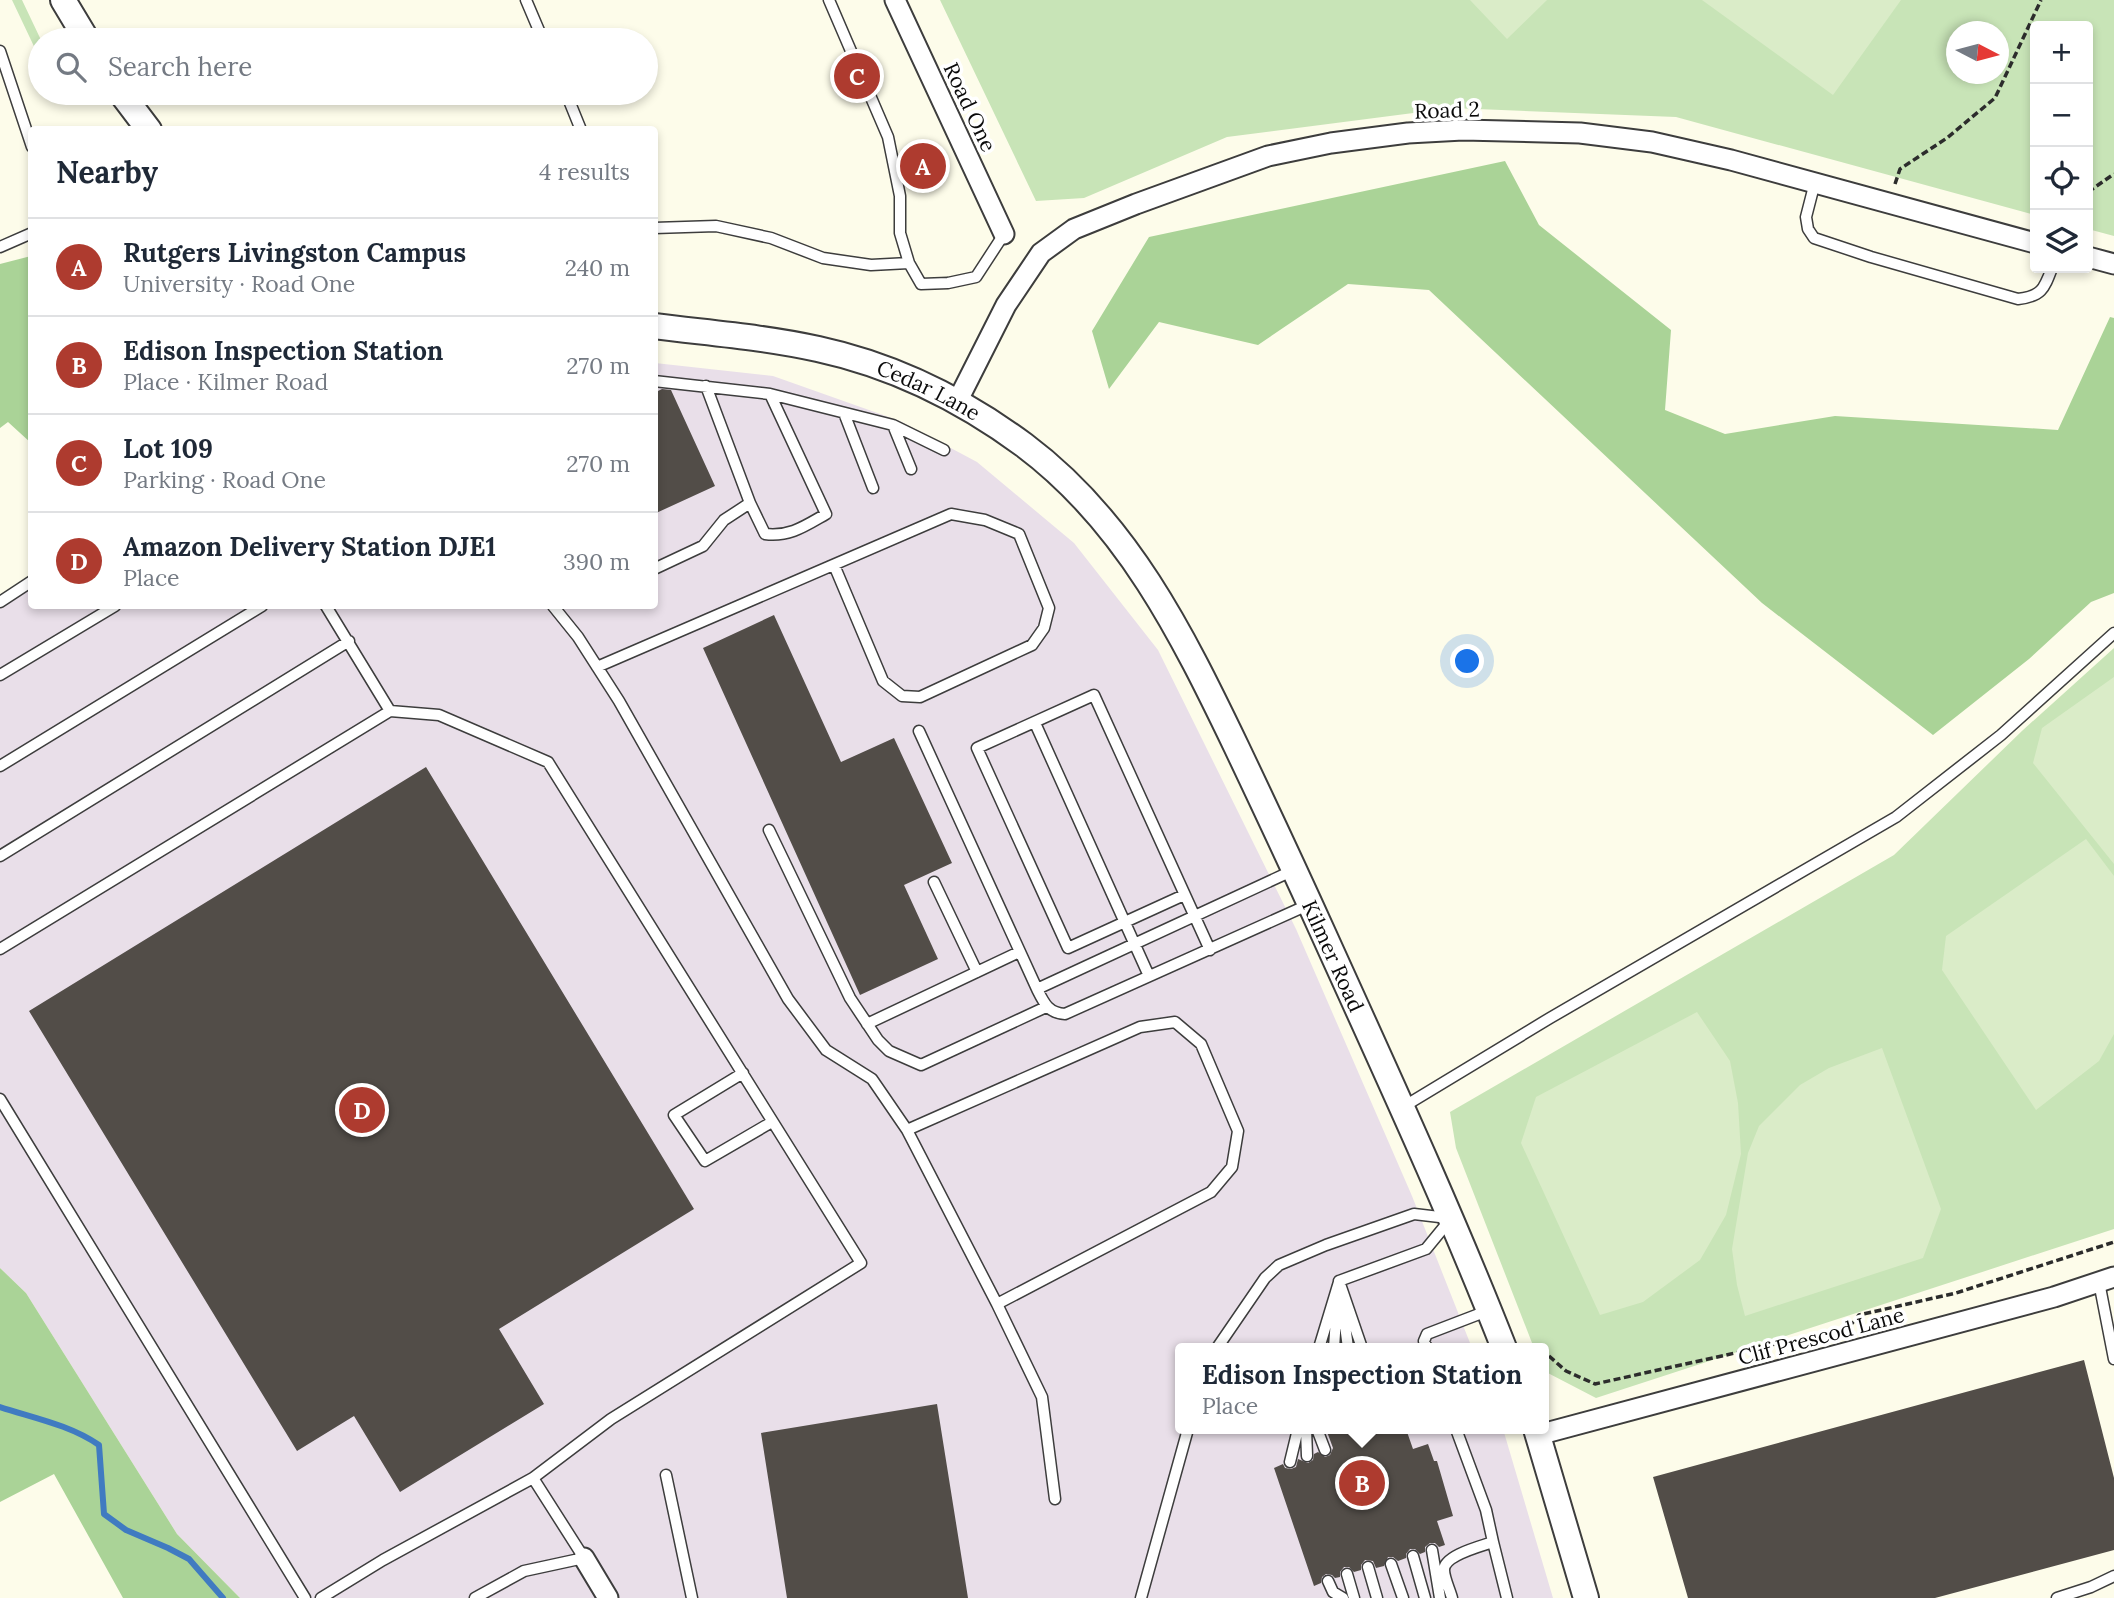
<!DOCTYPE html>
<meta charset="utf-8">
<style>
:root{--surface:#fff;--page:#f2f2f3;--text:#1f2937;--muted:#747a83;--line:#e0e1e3;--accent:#ae3b2f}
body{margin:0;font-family:Lora,serif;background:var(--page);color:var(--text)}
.controls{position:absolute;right:21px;top:21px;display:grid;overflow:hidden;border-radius:7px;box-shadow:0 4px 10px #0003}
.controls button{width:63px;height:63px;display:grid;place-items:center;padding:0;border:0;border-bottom:2px solid var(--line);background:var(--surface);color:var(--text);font:35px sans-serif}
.compass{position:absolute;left:1946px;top:21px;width:63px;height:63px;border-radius:50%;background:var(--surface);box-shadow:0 4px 10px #0003;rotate:96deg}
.you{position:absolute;left:1468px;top:662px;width:24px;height:24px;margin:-18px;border:5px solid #fff;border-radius:50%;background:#1a73e8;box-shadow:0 0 0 10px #1a73e833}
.badge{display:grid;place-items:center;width:46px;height:46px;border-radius:50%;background:var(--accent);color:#fff;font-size:23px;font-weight:700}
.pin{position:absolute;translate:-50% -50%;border:4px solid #fff;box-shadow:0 2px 7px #0006}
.popup{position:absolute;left:1175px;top:1343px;width:374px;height:91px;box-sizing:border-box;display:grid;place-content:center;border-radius:7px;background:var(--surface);filter:drop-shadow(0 2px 5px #0005);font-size:23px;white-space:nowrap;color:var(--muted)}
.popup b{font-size:26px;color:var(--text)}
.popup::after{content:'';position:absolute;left:50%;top:100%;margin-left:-14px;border:14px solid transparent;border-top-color:var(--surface)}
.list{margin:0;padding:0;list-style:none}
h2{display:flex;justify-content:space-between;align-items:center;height:91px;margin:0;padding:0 28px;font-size:30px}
h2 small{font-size:23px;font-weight:400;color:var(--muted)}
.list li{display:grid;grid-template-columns:46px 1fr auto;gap:21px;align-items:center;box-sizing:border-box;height:98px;padding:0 28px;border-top:2px solid var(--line)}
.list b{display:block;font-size:26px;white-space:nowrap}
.list p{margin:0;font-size:23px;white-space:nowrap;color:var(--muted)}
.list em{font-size:23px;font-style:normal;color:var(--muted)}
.icon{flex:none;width:38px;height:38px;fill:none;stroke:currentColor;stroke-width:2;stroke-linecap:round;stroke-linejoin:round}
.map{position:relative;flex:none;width:2114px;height:1598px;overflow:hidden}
.search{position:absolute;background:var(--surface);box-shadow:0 4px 10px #0003;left:28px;top:28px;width:630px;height:77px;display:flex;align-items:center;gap:18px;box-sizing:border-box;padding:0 24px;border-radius:38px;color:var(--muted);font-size:26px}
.panel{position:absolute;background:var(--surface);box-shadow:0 4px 10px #0003;left:28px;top:126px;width:630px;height:483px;border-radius:7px}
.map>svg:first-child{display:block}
</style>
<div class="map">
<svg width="2114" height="1598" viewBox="0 0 2114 1598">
<rect width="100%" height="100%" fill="#fdfcea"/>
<!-- industrial -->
<path fill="#e9dfe9" d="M655,363L773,376L900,421L977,462L1074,543L1158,650L1296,929L1412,1196L1472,1348H1180V1429H1503L1553,1598H240L177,1534L26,1293L0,1268V595L31,576L32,606H654Z"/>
<!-- green -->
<path fill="#c8e4b7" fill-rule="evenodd" d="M12,0H22L41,40L40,59Z
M940,0H2114V236L2088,229V26H2035V215L1676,117L1452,108L1227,137L1084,198L1036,201ZM1956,32H1998V74H1956Z
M2114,648V1229L1596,1398L1544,1371V1348H1534L1456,1148L1450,1112L1894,855L2023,730Z"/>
<!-- forest -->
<path fill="#aad397" d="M1505,161L1539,225L1671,330L1665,410L1725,434L1835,416L2058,430L2110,317L2114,318V593L2091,602L2029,659L1933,735L1762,603L1429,290L1348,284L1258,345L1159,322L1109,389L1092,331L1149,237Z
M31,256H32L31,443L8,422L0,428V264Z
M0,1268L26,1293L177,1534L240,1598H123L54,1474L0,1502Z"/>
<!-- pitch -->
<path fill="#daecc8" d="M1470,0H1547L1507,39Z
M1702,0H1901L1833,95Z
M2114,677V864L2033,763L2042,728Z
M2086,839L2114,876V1034L2099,1061L2036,1110L1942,970L1946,936Z
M1697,1012L1730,1061L1738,1103L1741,1154L1726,1215L1700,1260L1643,1302L1600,1315L1521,1143L1536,1097Z
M1882,1048L1941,1209L1923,1258L1745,1316L1737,1285L1732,1249L1748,1153L1759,1126L1800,1085L1829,1068Z"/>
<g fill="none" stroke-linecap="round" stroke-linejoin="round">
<!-- stream -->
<path stroke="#407bc1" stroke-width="6" d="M0,1407C34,1418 70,1425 99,1445L104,1514L126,1530L168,1548L189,1559L223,1598"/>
</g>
<!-- building -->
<path fill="#524d48" d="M662,389L671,390L715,486L654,514V393Z
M774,615L841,762L894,738L952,863L904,885L938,959L860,995L703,648Z
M426,767L694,1209L499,1329L544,1404L400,1492L354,1416L297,1451L29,1011Z
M2084,1360L2114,1478V1550L1935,1598H1688L1653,1477Z
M937,1404L968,1598H787L761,1433Z
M1326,1429H1406L1413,1449L1428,1444L1434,1461H1437L1453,1516L1437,1521L1445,1545L1439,1547L1435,1543H1430L1425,1547V1552L1420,1554L1415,1549H1410L1406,1554V1558L1398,1561L1393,1557H1388L1384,1566L1376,1568L1373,1561L1365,1560L1361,1565V1570L1354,1572L1349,1567H1344L1340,1572V1577L1335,1578L1332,1575L1326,1574L1322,1577L1321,1583L1314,1586L1274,1468L1283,1464L1285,1468L1291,1469L1296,1467L1298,1459L1308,1463L1313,1460L1314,1454L1318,1452L1325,1457L1330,1455L1333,1448Z"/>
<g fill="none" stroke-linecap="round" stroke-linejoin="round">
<defs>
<path id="service" d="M526,0L543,40
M829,0L888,137L900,196V233L909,263L921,284L948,283L976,277L1004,234
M0,51L32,147
M566,93L581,130
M1815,182L1806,217L1808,229L1814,238L1871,257L2018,299C2042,296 2044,289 2052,268
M654,228L716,226L771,238L823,258L871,265L909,263
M0,247L32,233
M654,381L770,394L826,514C805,526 790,537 765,534L750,503L724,520L703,546L654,569
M706,386L750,503
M770,394L893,425L944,450
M844,413L873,488
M893,425L911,469
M0,602L32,581
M553,606L578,637L619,701L788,999L826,1050L872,1079L907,1130L997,1304L1211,1192L1232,1167L1238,1131L1201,1044L1175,1022L1140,1027L907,1130
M597,667L951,514L985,520L1019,534L1049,608L1044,628L1032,645L920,697L902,696L883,681L834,565
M0,675L115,606
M1035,723L1149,976
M919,731L1037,989
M0,766L262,606
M769,830L850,998L878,1040L889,1051L921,1065L1046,1007
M0,856L349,641
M1294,870L1037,989C1044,1003 1048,1013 1065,1014L1310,904
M934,882L977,972
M1184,895L1068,948L977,748L1094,695L1210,950
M0,949L390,711
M867,1024L1019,952
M743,1073L674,1115L705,1161L772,1122
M0,1099L305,1598
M1403,1107L1550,1018L1896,817L2001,735L2114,633
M1339,1281L1426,1249L1449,1221
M1339,1281L1362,1348
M2099,1282L2114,1359
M1342,1302L1348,1348
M997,1304L1042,1397L1055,1499
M1217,1348L1265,1278L1279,1265L1326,1245L1414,1214L1448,1218
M1319,1348L1339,1282
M1334,1348L1337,1303
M1427,1348L1424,1341L1427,1334L1487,1311
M1306,1429L1307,1456
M1317,1429L1325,1450
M1290,1462L1298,1429
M666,1475L692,1598
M1493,1542L1507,1598
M1432,1550L1440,1598
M1413,1556L1425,1598
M1391,1564L1403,1598
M1368,1567L1377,1598
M1347,1574L1354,1598
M1328,1581L1333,1592L1343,1598
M321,1598L383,1560L533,1478L611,1419L861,1263L548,762L439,715L390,711L326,606
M475,1598L524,1571L584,1558L533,1478
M1141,1598L1188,1429
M1452,1598C1450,1590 1444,1578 1444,1570C1444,1555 1482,1546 1493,1542L1486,1510L1456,1429
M2057,1598L2091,1587L2114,1576"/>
<path id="minor" d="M895,0L1004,234
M2088,257L2114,264
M957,402L1006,305L1041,253L1074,229L1136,204L1268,156L1331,143L1408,133L1463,130L1580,133L1652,142L1731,160L2035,243
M1538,1435L2054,1297L2114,1277
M584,1558L608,1598"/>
<g id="tertiary">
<path d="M63,0L87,40"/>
<path d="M121,93L149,130"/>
<path id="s1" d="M654,326C709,333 764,337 818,349C892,365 963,400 1024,445C1127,522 1182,634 1236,746C1266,809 1295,871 1324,935C1386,1072 1449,1208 1504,1348"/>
<path d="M1536,1429L1586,1598"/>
</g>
</defs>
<!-- service casing -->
<use href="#service" stroke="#3d3d3d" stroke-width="13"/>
<!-- minor casing -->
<use href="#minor" stroke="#3d3d3d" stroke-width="23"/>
<!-- tertiary casing -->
<use href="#tertiary" stroke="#3d3d3d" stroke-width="28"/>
<!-- path -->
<path stroke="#2c2c2c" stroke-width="3.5" stroke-dasharray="7 3.5" stroke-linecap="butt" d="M1895,184L1900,169L1947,138L1995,98L2041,0
M2088,192L2114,174
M1549,1356L1566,1371L1595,1384L1848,1328L1859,1315L1956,1293L2114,1242"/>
<!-- service -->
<use href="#service" stroke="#fff" stroke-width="10"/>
<!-- minor -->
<use href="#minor" stroke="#fff" stroke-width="19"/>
<!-- tertiary -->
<use href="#tertiary" stroke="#fff" stroke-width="24"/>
</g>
<g text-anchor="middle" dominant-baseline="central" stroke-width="7" stroke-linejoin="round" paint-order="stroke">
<!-- street labels -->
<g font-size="21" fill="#0a0a0a" stroke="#fff">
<text transform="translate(970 107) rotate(65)">Road One</text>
<text transform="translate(1447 110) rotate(-2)">Road 2</text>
<text stroke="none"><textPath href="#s1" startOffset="284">Cedar Lane</textPath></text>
<text stroke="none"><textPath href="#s1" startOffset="998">Kilmer Road</textPath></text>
<text transform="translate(1821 1336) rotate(-15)">Clif Prescod Lane</text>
</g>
</g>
</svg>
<div class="controls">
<button>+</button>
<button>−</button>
<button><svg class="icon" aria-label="locate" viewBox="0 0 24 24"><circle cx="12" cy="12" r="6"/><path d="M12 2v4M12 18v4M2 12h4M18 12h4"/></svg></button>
<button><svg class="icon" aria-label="layers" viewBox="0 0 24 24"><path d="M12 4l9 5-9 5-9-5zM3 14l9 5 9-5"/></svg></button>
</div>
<svg class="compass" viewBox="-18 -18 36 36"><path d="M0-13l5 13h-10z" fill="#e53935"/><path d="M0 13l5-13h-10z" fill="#747a83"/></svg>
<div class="you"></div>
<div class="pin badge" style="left:923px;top:166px">A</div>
<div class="pin badge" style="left:1362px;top:1483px">B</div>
<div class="popup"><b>Edison Inspection Station</b>Place</div>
<div class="pin badge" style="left:857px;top:76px">C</div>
<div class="pin badge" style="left:362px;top:1110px">D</div>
<div class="search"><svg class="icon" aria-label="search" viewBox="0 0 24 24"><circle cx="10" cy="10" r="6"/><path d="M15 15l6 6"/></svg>Search here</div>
<section class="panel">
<h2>Nearby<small>4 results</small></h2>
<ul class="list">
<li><span class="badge">A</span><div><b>Rutgers Livingston Campus</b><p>University · Road One</p></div><em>240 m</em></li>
<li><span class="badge">B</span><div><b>Edison Inspection Station</b><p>Place · Kilmer Road</p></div><em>270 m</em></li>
<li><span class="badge">C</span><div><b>Lot 109</b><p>Parking · Road One</p></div><em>270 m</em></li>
<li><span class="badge">D</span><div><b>Amazon Delivery Station DJE1</b><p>Place</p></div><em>390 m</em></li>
</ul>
</section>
</div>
